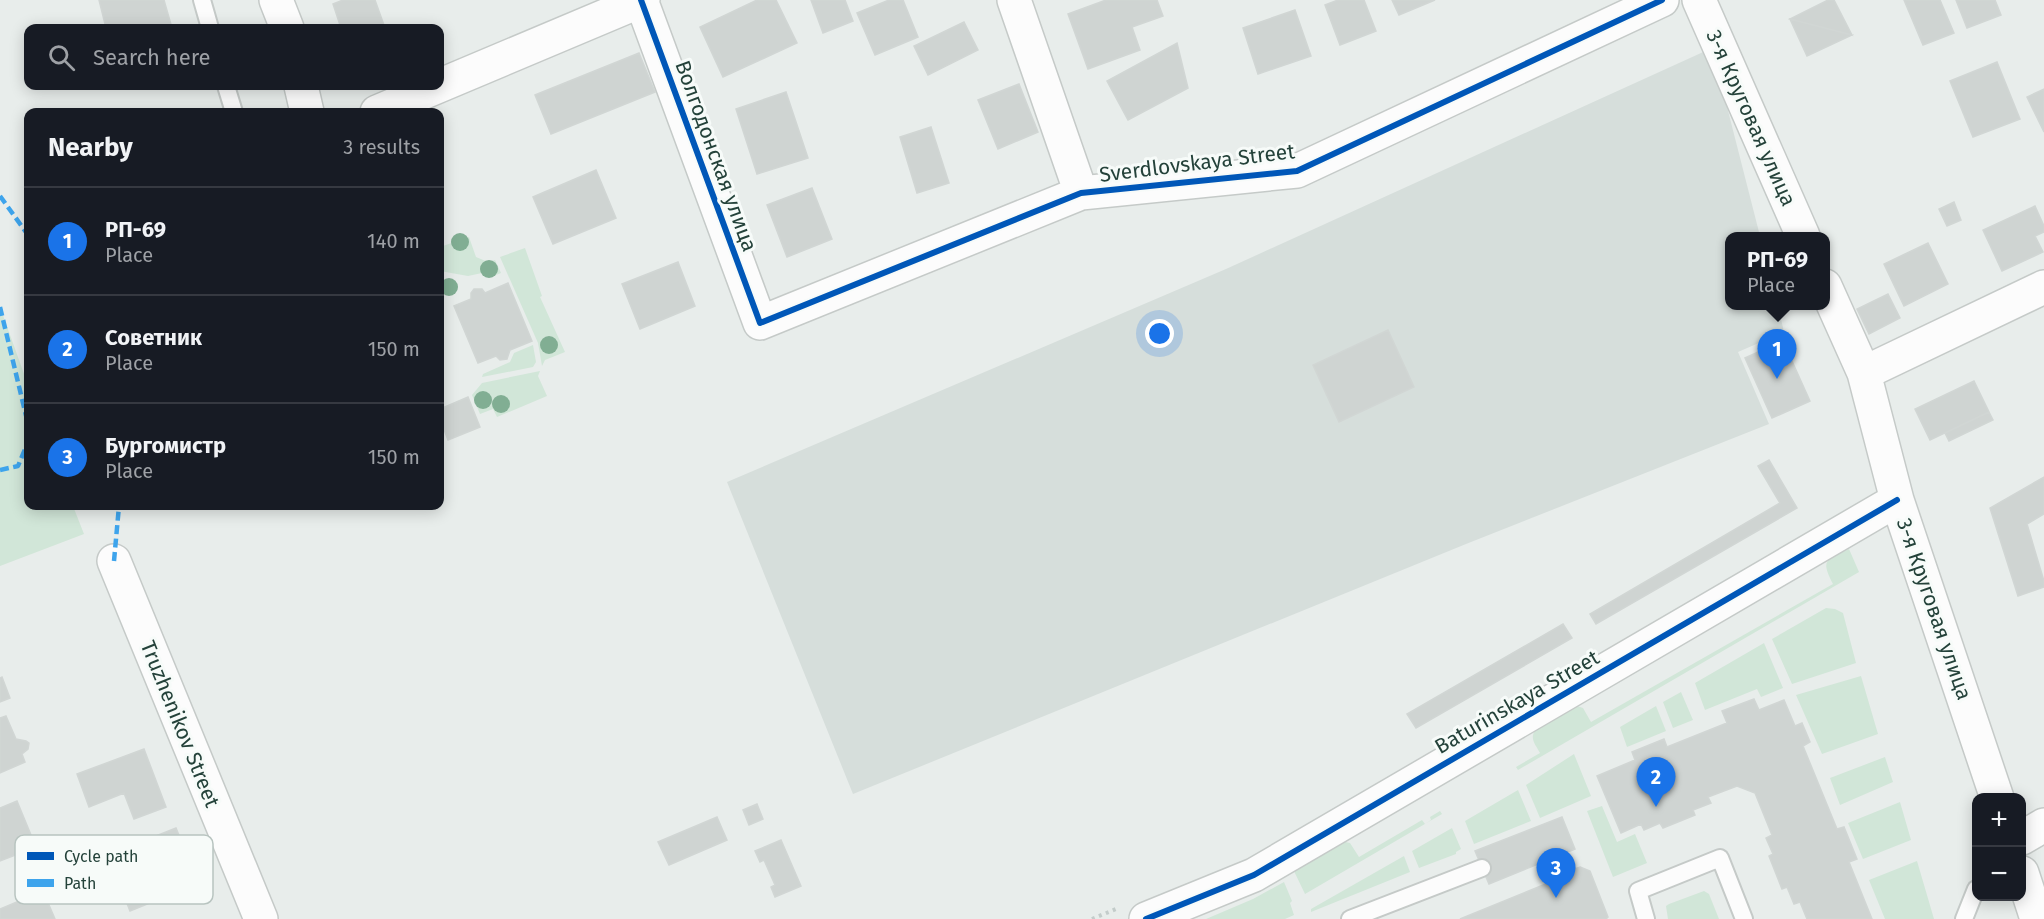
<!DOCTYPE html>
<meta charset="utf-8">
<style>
:root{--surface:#171b24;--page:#242831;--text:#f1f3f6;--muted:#9ea1a6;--line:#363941;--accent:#1a73e8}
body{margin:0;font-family:"Fira Sans",sans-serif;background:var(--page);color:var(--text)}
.controls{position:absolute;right:18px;bottom:18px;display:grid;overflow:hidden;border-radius:12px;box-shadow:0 3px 15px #0003}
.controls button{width:54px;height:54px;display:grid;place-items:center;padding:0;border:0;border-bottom:2px solid var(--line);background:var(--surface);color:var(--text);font:30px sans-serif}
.you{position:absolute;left:1160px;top:334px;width:21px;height:21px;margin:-15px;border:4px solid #fff;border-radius:50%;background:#1a73e8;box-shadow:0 0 0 9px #1a73e833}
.badge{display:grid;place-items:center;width:39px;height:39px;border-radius:50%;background:var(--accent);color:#fff;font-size:20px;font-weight:700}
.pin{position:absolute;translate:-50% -50px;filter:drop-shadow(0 2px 3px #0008)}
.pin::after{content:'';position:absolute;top:32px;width:21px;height:18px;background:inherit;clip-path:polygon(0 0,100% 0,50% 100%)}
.popup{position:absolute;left:1725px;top:232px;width:105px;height:78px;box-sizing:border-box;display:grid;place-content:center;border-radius:12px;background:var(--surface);filter:drop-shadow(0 2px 4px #0005);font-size:20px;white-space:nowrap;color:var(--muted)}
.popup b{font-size:22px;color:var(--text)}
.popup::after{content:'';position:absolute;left:50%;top:100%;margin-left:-12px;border:12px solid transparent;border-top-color:var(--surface)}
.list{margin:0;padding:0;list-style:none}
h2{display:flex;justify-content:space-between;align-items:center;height:78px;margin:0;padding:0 24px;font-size:26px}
h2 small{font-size:20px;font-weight:400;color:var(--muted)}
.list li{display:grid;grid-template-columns:39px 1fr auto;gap:18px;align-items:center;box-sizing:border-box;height:108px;padding:0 24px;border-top:2px solid var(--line)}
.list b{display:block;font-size:22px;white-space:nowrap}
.list p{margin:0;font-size:20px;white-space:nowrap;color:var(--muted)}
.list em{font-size:20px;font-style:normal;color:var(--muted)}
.icon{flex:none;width:33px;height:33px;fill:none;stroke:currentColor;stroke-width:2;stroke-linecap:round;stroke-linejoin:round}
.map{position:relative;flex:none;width:2044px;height:919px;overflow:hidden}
.search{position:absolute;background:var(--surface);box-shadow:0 3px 15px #0003;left:24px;top:24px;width:420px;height:66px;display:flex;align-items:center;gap:15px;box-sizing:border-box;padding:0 21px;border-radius:12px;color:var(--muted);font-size:22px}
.panel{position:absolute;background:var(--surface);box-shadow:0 3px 15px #0003;left:24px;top:108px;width:420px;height:402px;border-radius:12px}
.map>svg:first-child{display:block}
</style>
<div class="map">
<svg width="2044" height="919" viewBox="0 0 2044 919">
<rect width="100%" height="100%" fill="#e8edeb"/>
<!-- built -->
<path fill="#d6dedb" d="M1712,48L1760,236H1729V306H1778L1784,332L1738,352L1769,424L1466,544L853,794L727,482L1226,269Z"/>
<!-- green -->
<path fill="#d1e6d8" d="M469,237L476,257L488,262L495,260L501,273L491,277L482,273L468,276L440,271V247Z
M525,248L542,296L540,297L565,352L545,360L542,366L538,343L500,257Z
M0,307L28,385V506H73L84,534L0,566Z
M533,345L536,362L533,367L482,377L483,374L510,362L514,353Z
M540,371L538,376L547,396L497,417L493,409L480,414L472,395L482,383Z
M1849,549L1859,572L1518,770L1516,767L1540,753C1535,744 1529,738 1536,729L1577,706L1583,708L1591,722L1833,584C1820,559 1826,560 1849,549Z
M1826,608L1835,609L1843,613L1856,663L1792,684L1772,639Z
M1764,643L1783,688L1761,697L1757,689L1705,710L1695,683Z
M1861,676L1878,734L1822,754L1796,695Z
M1681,692L1693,720L1673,728L1663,702Z
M1656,706L1666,731L1627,747L1620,727Z
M1574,754L1591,796L1540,818L1526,785Z
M1885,757L1893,782L1840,805L1830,778Z
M1518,790L1531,821L1474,844L1465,821Z
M1900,802L1911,840L1863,859L1848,823Z
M1602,806L1617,842L1635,834L1647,863L1613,877L1587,811Z
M1440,811L1442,814L1305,894L1293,869L1341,841L1350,843L1359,857L1422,820L1425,824L1431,820L1430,817Z
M1452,828L1461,849L1456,852V854L1419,868L1412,851Z
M1404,856L1410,872L1311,912V909Z
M1917,861L1934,919H1885L1869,880Z
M1284,882L1292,901L1290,903L1294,915L1285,919H1206L1253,899Z
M1704,891L1709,894L1719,919H1668L1666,906L1669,904Z"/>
<!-- building -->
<path fill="#cfd4d2" stroke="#d1d6d4" stroke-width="1.5" d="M99,0H164L172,28H106Z
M343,0H375L385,28H341L333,4Z
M757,0H776L797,43L723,77L700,27Z
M811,0H845L853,21L823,33Z
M889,0H903L918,37L875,55L857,13Z
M1106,0H1157L1163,16L1132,27L1140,50L1088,69L1068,14Z
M1338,0H1364L1376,31L1340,45L1325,5Z
M1392,0H1435L1399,15Z
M1828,0H1834L1852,35L1790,19Z
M1904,0H1940L1954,33L1923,45Z
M1956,0H1995L2001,15L1967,28Z
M1295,10L1311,56L1258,74L1243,28Z
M1790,19L1852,35L1807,56Z
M964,22L978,50L928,75L914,46Z
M1177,43L1188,88L1128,120L1107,81Z
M639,53L655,92L551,134L535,95Z
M1997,62L2020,119L1973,137L1950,81Z
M1019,84L1038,132L998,149L978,100Z
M2044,89V132L2027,97Z
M786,92L808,158L757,174L736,109Z
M931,127L949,183L917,193L900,137Z
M596,170L616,218L553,244L533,197Z
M812,188L832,239L787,257L767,205Z
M1954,202L1961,220L1947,226L1939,209Z
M2035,206L2044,226V232L2035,236L2043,252L2002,271L1983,230Z
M1928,243L1948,284L1904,306L1884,264Z
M678,262L695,306L640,329L622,284Z
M508,283L532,341L510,350L507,359L500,360L496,356L478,363L454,306L471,299V293L474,289H482L485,293Z
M1888,294L1900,318L1869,334L1857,309Z
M1388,330L1414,387L1339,422L1313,365Z
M1783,341L1810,401L1772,418L1745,358Z
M1974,381L1989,412L1930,440L1915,409Z
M468,397L480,427L448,440L440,419V409Z
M1989,412L1993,420L1949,441L1945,433Z
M1769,460L1797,508L1596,624L1590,614L1780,503L1758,466Z
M2044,477V514L2027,524L2044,581V587L2018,596L1990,508Z
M1563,624L1572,638L1416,728L1407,714Z
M2,677L10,698L0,702V678Z
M1754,699L1759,710L1784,700L1795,726L1802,723L1810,742L1803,746L1837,829L1844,827L1857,859L1849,862L1872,919H1807L1800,902L1794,904L1787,887L1782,889L1769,856L1773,854L1766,838L1772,835L1755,793L1737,786L1708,797L1711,803L1693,810L1695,815L1663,828L1660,823L1644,830L1641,824L1621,833L1597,776L1635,760L1632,752L1664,739L1667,747L1727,723L1722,711Z
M6,716L16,739L26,741L29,743L28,749L22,754L25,762L0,773V718Z
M144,749L166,807L134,819L124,793L89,807L77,774Z
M17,801L36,847L0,861V808Z
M757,804L763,819L749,825L743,810Z
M717,817L727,840L669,865L658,842Z
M1562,817L1575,849L1489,884L1475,851Z
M176,828L199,883L130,911L108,855Z
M781,840L801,886L775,897L771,887L775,885L764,860L760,862L755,851Z
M1580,867L1590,871L1608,917L1606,919H1460L1558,879L1556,876Z
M43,891L55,919H0V909Z"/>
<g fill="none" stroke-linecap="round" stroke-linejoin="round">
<defs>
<path id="service" d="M202,0L210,28
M226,86L234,112
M1350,919L1482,868
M1646,919L1638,891L1720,858L1744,919
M1964,919L1976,889"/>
<path id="minor" d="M276,0L287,28
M641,0L760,323L1081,193L1297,171L1662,0
M1014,0L1081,193
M1699,0L1803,236
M301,86L307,112
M377,112L643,0
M1825,286L1864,373L1897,500L1997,798
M1864,373L2044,287
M114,561L261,919
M2022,838L2044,825
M2022,873L2037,919
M1146,919L1254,875L1897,500"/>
</defs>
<!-- service casing -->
<use href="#service" stroke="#c5cac8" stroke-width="20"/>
<!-- minor casing -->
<use href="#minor" stroke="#c5cac8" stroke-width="36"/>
<!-- path -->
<path stroke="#c3ccca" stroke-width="4" stroke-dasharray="3 4.5" stroke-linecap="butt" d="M1092,919L1116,909"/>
<!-- service -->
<use href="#service" stroke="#fcfcfc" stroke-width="16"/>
<!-- minor -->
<use href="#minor" stroke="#fcfcfc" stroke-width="33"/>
<!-- quiet -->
<path stroke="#3ea4ec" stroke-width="4.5" stroke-dasharray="9 4.5" stroke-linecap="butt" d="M0,196L28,235
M0,307L28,424
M0,470L18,466L28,442
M114,561L119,506"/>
<defs>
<path id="cycleway" d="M641,0L760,323L1081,193L1297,171L1662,0
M1146,919L1254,875L1897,500"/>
</defs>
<!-- cycleway casing -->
<use href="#cycleway" stroke="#f7fbf9" stroke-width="10"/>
<!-- cycleway -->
<use href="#cycleway" stroke="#0057b8" stroke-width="6"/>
</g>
<!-- trees -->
<g fill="#81ae93">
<circle cx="460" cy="242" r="9"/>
<circle cx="489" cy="269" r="9"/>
<circle cx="449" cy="287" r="9"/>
<circle cx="549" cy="345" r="9"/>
<circle cx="483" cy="400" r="9"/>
<circle cx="501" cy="404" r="9"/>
</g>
<g text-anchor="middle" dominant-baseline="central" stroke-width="6" stroke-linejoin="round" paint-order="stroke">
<!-- street labels -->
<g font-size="21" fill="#24423a" stroke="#f7fbf9">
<text transform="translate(1751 118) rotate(66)">3-я Круговая улица</text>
<text transform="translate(716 156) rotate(70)">Волгодонская улица</text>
<text transform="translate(1197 163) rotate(-7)">Sverdlovskaya Street</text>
<text transform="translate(1934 609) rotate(71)">3-я Круговая улица</text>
<text transform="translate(1517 702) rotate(-30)">Baturinskaya Street</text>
<text transform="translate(180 724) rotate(68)">Truzhenikov Street</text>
</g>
</g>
<!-- legend -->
<rect x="15" y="835" width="198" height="69" rx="9" fill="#f7fbf9" stroke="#b8c4c0" stroke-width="1.5"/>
<rect x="27" y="852" width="27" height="8" fill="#0057b8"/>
<rect x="27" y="879" width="27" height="8" fill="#3ea4ec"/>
<g font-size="16" fill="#24423a">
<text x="64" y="862">Cycle path</text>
<text x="64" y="889">Path</text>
</g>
</svg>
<div class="controls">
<button>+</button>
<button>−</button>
</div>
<div class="you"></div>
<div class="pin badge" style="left:1777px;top:379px">1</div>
<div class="popup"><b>РП-69</b>Place</div>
<div class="pin badge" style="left:1656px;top:807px">2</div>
<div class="pin badge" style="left:1556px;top:898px">3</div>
<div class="search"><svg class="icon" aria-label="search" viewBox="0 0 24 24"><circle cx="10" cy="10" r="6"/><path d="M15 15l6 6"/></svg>Search here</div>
<section class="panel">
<h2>Nearby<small>3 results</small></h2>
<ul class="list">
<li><span class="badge">1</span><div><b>РП-69</b><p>Place</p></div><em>140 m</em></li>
<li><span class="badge">2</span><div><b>Советник</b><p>Place</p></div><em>150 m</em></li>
<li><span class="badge">3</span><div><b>Бургомистр</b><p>Place</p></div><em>150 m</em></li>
</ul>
</section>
</div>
